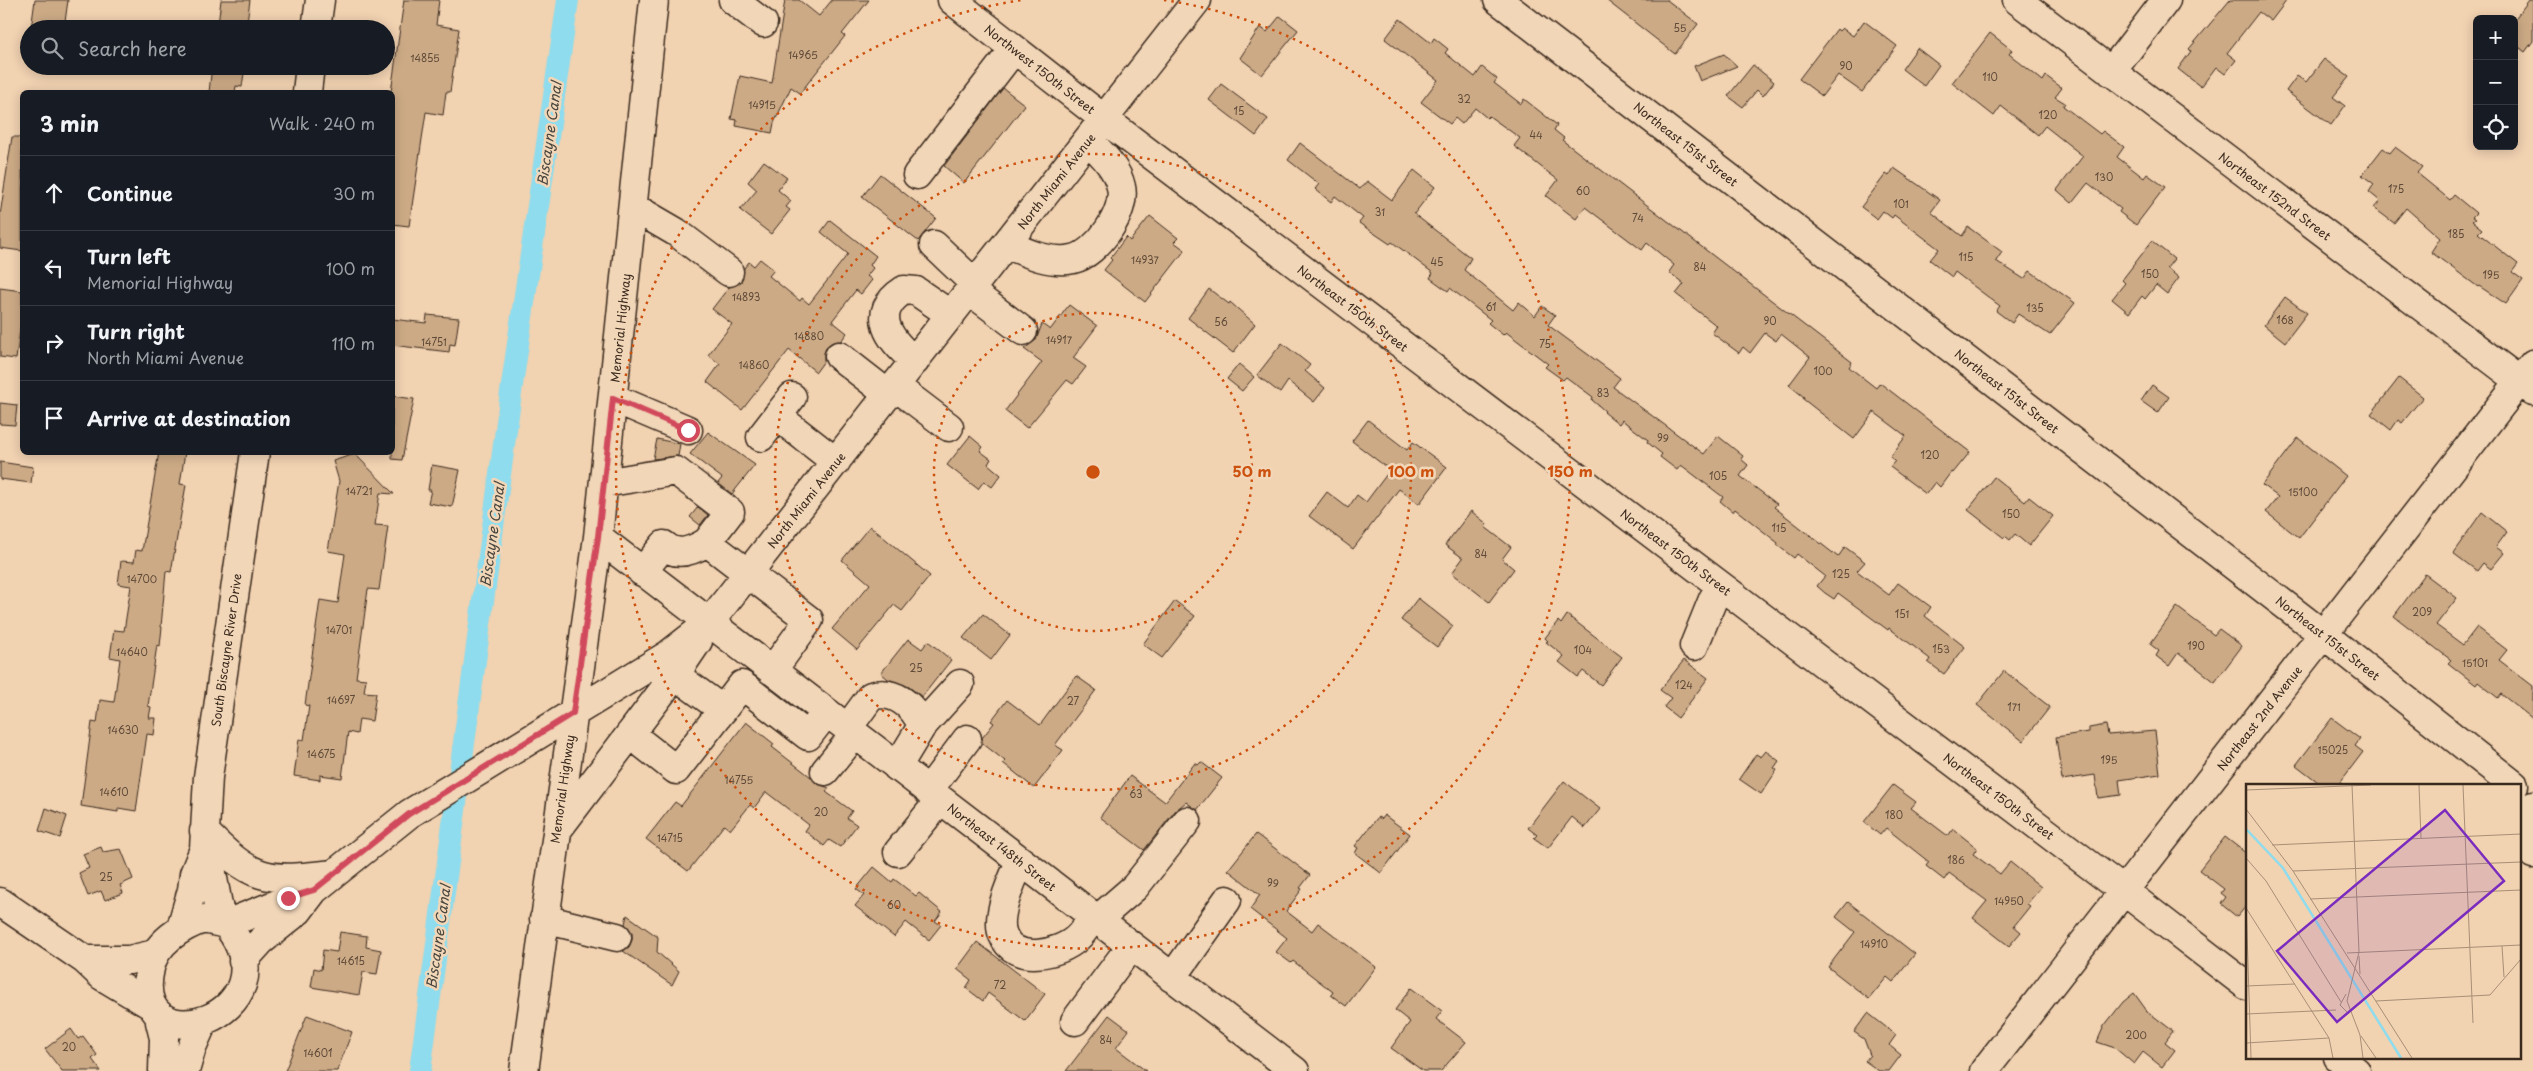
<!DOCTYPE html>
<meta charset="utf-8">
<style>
:root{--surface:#171b24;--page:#242831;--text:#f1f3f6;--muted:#9ea1a6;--line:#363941}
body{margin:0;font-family:"Playpen Sans",sans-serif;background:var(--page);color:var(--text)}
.controls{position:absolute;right:15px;top:15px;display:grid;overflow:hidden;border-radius:8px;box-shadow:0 2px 12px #0003}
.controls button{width:45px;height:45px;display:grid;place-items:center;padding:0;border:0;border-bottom:1px solid var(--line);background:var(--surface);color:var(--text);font:25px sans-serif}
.stop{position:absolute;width:15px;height:15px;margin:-11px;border:4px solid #d1495b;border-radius:50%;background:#fff}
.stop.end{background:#d1495b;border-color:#fff;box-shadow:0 1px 5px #0008}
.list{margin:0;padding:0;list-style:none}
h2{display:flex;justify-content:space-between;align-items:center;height:65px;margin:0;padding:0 20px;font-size:21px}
h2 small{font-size:16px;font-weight:400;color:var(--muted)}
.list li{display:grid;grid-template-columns:32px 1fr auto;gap:15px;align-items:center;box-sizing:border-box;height:75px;padding:0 20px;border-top:1px solid var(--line)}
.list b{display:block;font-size:19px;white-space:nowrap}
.list p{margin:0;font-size:16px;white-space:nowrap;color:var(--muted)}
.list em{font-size:16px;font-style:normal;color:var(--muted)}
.icon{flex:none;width:28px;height:28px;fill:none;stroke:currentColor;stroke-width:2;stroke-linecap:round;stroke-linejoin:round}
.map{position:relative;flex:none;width:2533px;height:1071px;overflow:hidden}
.search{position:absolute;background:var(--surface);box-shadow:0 2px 12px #0003;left:20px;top:20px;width:375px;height:55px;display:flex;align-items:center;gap:12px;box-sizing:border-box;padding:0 18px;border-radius:28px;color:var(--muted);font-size:19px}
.panel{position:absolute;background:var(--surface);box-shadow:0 2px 12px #0003;left:20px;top:90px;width:375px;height:365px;border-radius:8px}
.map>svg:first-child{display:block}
</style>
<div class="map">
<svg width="2533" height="1071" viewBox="0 0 2533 1071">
<rect width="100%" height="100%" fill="#f1d2b1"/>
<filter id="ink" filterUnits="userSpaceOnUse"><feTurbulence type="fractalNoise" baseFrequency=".02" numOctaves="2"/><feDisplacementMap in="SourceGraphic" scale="10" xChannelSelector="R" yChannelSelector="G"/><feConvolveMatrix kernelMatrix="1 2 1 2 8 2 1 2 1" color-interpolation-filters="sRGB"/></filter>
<g filter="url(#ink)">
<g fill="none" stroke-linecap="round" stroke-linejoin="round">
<!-- canal -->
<path stroke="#8edced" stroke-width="22" d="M420,1071L512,385L568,0"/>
</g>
<!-- building -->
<path fill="#ccaa86" stroke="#3b2a1e" d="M35,0H68L64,29H31Z
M221,0H250L246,29L218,25Z
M404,0H439L436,25L459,29L450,92H446L443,115L426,112L409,226L392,224L391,92Z
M785,0H799L819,16L832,0H869L842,34L845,36L800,93L791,87L774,123L772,133L736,126L737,120L731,119L740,76L772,83Z
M1606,0H1667L1698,24L1675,54Z
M2230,0H2287L2271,21L2259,12L2227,53L2236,60L2225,74L2216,67L2201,87L2178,69L2191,51L2189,49Z
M2529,0H2533V41L2525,52L2514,43V20Z
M1280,16L1298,30L1262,75L1240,58L1260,27L1267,32Z
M1400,19L1431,43L1434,38L1448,49L1445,53L1475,77L1482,67L1497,79L1494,83L1521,104L1524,99L1557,125L1554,130L1564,138L1562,140L1852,362L1849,367L1876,388L1880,383L1970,452L1953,473L1951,472L1940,487L1935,482L1926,494L1890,467L1895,461L1890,457L1906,436L1874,412L1854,439L1803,399L1804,397L1789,385L1810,357L1781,334L1776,341L1765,333L1750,353L1743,347L1739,353L1712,333L1717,326L1676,294L1684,284L1669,272L1674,265L1647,243L1642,250L1585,207L1576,219L1546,196L1558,180L1514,146L1520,138L1489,116L1487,118L1475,108L1462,124L1455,118L1450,124L1421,102L1438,80L1385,39Z
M1864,21L1897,46L1862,92L1838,75L1822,96L1799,79L1837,29L1839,31L1842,28L1853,36Z
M1990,33L2012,50L2009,54L2043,81L2046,76L2062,88L2055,97L2065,103L2063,106L2100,134L2103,131L2124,147L2117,157L2144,178L2147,174L2165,187L2136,225L2119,212L2121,209L2088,183L2072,203L2057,190L2083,156L2045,126L2038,135L2001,106L1994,116L1952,83Z
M1917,48L1939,65L1924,86L1902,69Z
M1724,54L1737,66L1700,81L1694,66Z
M2324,59L2349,77L2333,97L2345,106L2331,125L2286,91L2297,76L2306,82Z
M1753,65L1774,82L1763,96L1757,90L1743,107L1728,96Z
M212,66H245L242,87L236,86L235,92H209Z
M1221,84L1268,119L1256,136L1209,100Z
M1003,88L1025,105L964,183L944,166Z
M12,137H22V251L0,248V215Z
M1300,143L1360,189L1367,181L1392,200L1414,170L1435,187L1414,214L1471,258L1464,270L1513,310L1519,302L1535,316L1542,306L1555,315L1548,325L1620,378L1613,387L1704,454L1718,436L1743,456L1741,459L1748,465L1740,476L1777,504L1774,507L1838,557L1845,547L1865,562L1857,571L1889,595L1898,583L1931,607L1925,616L1965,647L1944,674L1928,662L1930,659L1904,639L1889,628L1888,630L1838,593L1834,599L1825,593L1817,586L1825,576L1797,554L1794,558L1777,545L1778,543L1735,509L1733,512L1720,501L1723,497L1681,465L1677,470L1660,457L1662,454L1647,442L1648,440L1622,420L1619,424L1604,412L1605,411L1592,400L1593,397L1566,377L1563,380L1545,367L1548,364L1506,332L1503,335L1488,323L1491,320L1450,288L1448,291L1430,278L1433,273L1392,242L1390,244L1359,223L1363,218L1335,196L1331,202L1315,189L1319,184L1288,160Z
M2395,147L2422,167L2417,173L2450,200L2454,195L2476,213L2472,217L2475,219L2472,221L2482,229L2478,233L2518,264L2512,272L2523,280L2506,304L2479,286L2478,287L2431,252L2440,238L2406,208L2394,223L2374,208L2380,201L2369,192L2374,184L2362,175L2383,148L2390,153Z
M764,161L787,178L778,190L791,201L786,207L790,210L771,234L740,210L757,190L748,182Z
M1894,168L1940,200L1931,212L1962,236L1968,227L2002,252L1996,261L2024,279L2030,271L2075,303L2050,335L2018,314L2012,323L1996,311L2000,306L1955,272L1952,277L1930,260L1939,249L1894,215L1892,218L1883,211L1877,219L1861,207L1886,174L1889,176Z
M880,174L936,218L918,241L862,197Z
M1150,216L1178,238L1174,242L1185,250L1145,302L1104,270L1112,260L1110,258L1126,237L1130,241Z
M830,220L876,256L870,265L873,268L867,276L872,280L861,294L856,290L832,321L847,333L841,341L833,342L827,346L824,353V361L816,372L789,350L742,410L707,382L720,364L708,355L732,324L712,309L729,287L741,282L744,268L749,262L754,266L760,259L774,270L769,276L800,301L802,298L809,304L848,254L821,232Z
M2152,241L2174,259L2167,268L2179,278L2167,294L2156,285L2145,299L2142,296L2129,313L2112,299L2125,283L2122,280Z
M0,288L22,291V315L16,359L0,357Z
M1209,289L1229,304L1230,302L1255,324L1233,353L1188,318Z
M2285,297L2307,313L2285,342L2264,325Z
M1069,305L1097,326L1073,358L1086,367L1073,384L1067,380L1027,428L1005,411L1042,362L1024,349L1036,340L1042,324L1050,330Z
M427,315L459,318L455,345L450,344L449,352L392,345V319L426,323Z
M1282,343L1310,365L1305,371L1325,388L1314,402L1288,381L1280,393L1257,375Z
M1239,364L1254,377L1242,391L1227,379Z
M2399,378L2423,397L2402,423L2398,420L2391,430L2371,414Z
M2152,385L2169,397L2158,413L2141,401Z
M392,396L414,399L402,460L392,459Z
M0,403L17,405L15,425L0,424Z
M1368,420L1407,450L1413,442L1447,467L1419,504L1399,489L1353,549L1309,516L1327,492L1348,508L1357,495L1366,502L1390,470L1352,441Z
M708,432L755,465L732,494L718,483L722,478L690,454Z
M970,436L983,447L980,451L991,459L988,464L1001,475L992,487L984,481L978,489L947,465Z
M2298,438L2346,476L2299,538L2266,512L2278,497L2262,485Z
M657,439L680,444L678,456L653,459Z
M159,452H185L180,484L186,485L171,572L166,571L161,627H162L160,646L157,645L148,706L151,707L149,718H156L154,735L147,734L136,811L118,808V812L81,806L92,722L97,723L100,700L114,702L120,659L110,657L114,630L124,631L131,586L118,584L121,561L134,562L136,550L142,551Z
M355,454L394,494L380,493L375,525L388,526L379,590L368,589L356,678L366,679L364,692L376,693L372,721L359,719L357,734L348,732L342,778L320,775V780L294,776L299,739L304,740L309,706L305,705L320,600L338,603L345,554L328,551L339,481L333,461Z
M0,462L33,467L31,483L0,479Z
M432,465L460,470L452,507L428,503L431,490H428Z
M1994,477L2025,502L2029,497L2053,516L2029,546L2015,534L2010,540L2005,536L2004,538L1968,510Z
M698,507L708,515L700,525L690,517Z
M1471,511L1487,524L1485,527L1511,547L1502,559L1514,569L1489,602L1452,573L1463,558L1445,545Z
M2482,512L2507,532L2496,547L2504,553L2491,569L2483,563L2477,571L2453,553Z
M870,526L930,576L902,611L894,605L857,650L832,629L870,584L842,560Z
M2425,574L2457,598L2436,625L2463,645L2477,627L2507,650L2499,660L2533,686V719L2501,694L2498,698L2478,682L2476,685L2448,663L2451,660L2394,616Z
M1418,598L1453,626L1437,647L1401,620Z
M1175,601L1195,616L1162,658L1143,644Z
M2177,607L2214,635L2219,629L2242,646L2215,682L2178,653L2169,666L2156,656L2159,651L2150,644Z
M983,614L1010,635L991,660L963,638Z
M1567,615L1622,657L1601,685L1583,671L1578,677L1559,662L1564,656L1546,642L1548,641L1545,638L1558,621L1561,624Z
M908,639L922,649L928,641L951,660L922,697L909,687L888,679L881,673Z
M1684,660L1708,678L1678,718L1664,707L1671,698L1660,690Z
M2004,671L2050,707L2023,741L1977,705Z
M1076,676L1096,690L1055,745L1063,750L1034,788L1003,763L1005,761L982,743V738L994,723L991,721L1007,700L1040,725Z
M2332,718L2360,739L2355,746L2363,752L2338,785H2322L2296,765Z
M746,722L774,744L772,747L811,777L816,783L829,788L826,792L852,811L847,818L857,825L840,847L829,840L824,846L805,831L809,825L766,792L754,808L750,805L730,830L724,825L688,871L646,839L675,802L681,806Z
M2106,725L2108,735L2155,731L2160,774L2119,780L2121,795L2098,798L2095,775L2062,780L2056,737L2089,732V728Z
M1766,751L1779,761L1774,768L1777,770L1761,794L1739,779L1756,754L1761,757Z
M1201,762L1222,778L1197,810L1186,802L1175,811L1144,850L1100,817L1130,776L1165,802L1195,763L1198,765Z
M1564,781L1600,809L1585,828L1572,817L1548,848L1534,838L1537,835L1528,828Z
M1893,785L1916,802L1911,808L1948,836L1953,829L1977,848L1973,854L2000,874L2010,862L2041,887L2027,904L2030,906L2014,926L2021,932L2009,946L1973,918L1987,901L1949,873L1944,880L1926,866L1929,862L1886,828L1880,835L1864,822Z
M46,808L67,816L60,838L39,831Z
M1384,815L1410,834L1381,873L1355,853L1358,848L1355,846L1378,817L1381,819Z
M1256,834L1310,875L1300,888L1302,889L1286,911L1312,931L1318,923L1376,967L1346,1006L1331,995L1333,992L1293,961L1291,963L1276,952L1287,938L1250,909L1260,895L1228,870Z
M2225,837L2247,854V905L2237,917L2221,904L2226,897L2221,893L2224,889L2199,870Z
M101,847L103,852L121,849L133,879L120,885L123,893L105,900L101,891L88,896L79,873L89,868L83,854Z
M874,867L892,882L894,879L916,896L919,893L942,912L935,921L941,925L929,940L906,922L894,937L855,906L864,895L856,889Z
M1848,902L1915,954L1893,982L1887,977L1869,999L1828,967L1855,932L1836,917Z
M627,915L658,937L657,952L679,971L672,985L623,951L629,947L632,940V932L625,924Z
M340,932L367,936L366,947L381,950L377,974L363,972L359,995L311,987L314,968L321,970L323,950L337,952Z
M977,942L1045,994L1025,1021L988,993L983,1001L966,988L971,980L957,969Z
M1411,988L1442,1011L1436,1019L1466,1042L1441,1071H1423L1391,1048L1410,1022L1395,1010Z
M2134,993L2147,1011L2173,1031L2165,1042L2175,1050L2162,1067L2143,1052L2134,1064L2115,1048L2097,1042L2104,1026L2123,1002Z
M1868,1013L1896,1035L1889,1045L1901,1055L1889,1071H1879L1865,1061L1870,1055L1864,1039L1854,1032Z
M307,1015L352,1032L337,1071H285Z
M1109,1015L1129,1030L1116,1048L1146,1071H1066Z
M71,1029L78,1039L83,1036L97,1055L92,1059L101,1071H62L45,1049Z"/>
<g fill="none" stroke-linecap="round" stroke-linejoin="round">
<defs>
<path id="minor" d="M733,0L763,23
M952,0L1104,119L2124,891L2247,986
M1498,0L2324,635L2514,785
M2017,0L2533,391
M316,29L320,0
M2111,72L2166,0
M307,92L310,66
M917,175L1014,49
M633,207L676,232L729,272
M1006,244C1027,253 1050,264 1073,259C1097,254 1127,211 1121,187C1117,168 1101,153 1088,140
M934,245L975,284
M970,291L1023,331
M839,356L889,395
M915,361C890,341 868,313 904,290L916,291L951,315
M895,386L949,427
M613,398L688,430
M777,416L836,462
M761,437L792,397
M604,483L676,471L730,512L707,542L809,620L772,671
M598,537L1295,1071
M642,572L664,545C677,558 694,550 707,542
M1694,646L1713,599L1722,587
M675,675L723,710
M922,726L960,684
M847,729L871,696C893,689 914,705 922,726L897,767
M630,734L676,770L742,685L808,736L826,713
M825,771L855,734
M928,791L967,739
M2533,805C2521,826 2521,833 2533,854
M558,829L675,675L698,641
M204,831C253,881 265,882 334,874
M204,849L212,873L221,921
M898,852L940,800
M1020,862C1012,880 995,916 1003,935C1014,965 1059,954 1076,939C1083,933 1088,925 1093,917
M0,902L85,960
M204,919L226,924C300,1016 127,1071 150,968C155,943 182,926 204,919Z
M544,919L617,937
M1097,920L1135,887L1187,821
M226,924L308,892
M181,928L192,890L194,874L204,849L208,777L255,452
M243,961L261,941L298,911L314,890L409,814L668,655L709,623L1197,0
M1172,978L1227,900
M149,1004L102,976L85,960H129L155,954
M1075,1021L1131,946
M160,1022L164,1038L163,1071
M2338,1057L2356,1071
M185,1071L192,1047L200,1029
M524,1071L598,537L654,0
M1984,1071L2533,364"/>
</defs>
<!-- minor casing -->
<use href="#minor" stroke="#3b2a1e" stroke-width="31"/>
<!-- minor -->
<use href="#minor" stroke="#f1d6b8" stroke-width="28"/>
</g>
</g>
<g fill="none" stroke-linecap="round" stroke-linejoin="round" filter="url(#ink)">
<!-- route -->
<path stroke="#d1495b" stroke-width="6" d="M288,898L314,890L409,814L573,713L598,537L613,398L688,430"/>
</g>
<!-- distance rings -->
<g fill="none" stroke="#ce520f" stroke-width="2.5" stroke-dasharray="2.5 5">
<circle cx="1093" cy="472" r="159"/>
<circle cx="1093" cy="472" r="318"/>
<path d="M1164 0A477 477 0 1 1 1022 0"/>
</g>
<g text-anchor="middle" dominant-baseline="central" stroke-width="5" stroke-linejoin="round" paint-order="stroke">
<!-- number labels -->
<g font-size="10" fill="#5f4a38">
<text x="1680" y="27">55</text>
<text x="803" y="54">14965</text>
<text x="425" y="57">14855</text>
<text x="1846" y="65">90</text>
<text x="1990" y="76">110</text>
<text x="1464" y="98">32</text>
<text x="762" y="104">14915</text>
<text x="1239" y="110">15</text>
<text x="2048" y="114">120</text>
<text x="1536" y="134">44</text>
<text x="2104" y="176">130</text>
<text x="2396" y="188">175</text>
<text x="1583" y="190">60</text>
<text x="1901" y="203">101</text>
<text x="1380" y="211">31</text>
<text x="1638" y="217">74</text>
<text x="2456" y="233">185</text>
<text x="1966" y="256">115</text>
<text x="1145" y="259">14937</text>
<text x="1437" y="261">45</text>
<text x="1700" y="266">84</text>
<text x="2150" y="273">150</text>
<text x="2491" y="274">195</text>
<text x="746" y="296">14893</text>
<text x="1491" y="306">61</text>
<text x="2035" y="307">135</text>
<text x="2285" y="319">168</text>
<text x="1770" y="320">90</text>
<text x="1221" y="321">56</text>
<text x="809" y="335">14880</text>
<text x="1059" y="339">14917</text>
<text x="434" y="341">14751</text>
<text x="1545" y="343">75</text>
<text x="754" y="364">14860</text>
<text x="1823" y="370">100</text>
<text x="1603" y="392">83</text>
<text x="1663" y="437">99</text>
<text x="1930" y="454">120</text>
<text x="1718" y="475">105</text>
<text x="359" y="490">14721</text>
<text x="2303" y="491">15100</text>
<text x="2011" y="513">150</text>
<text x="1779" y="527">115</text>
<text x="1481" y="553">84</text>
<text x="1841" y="573">125</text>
<text x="142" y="578">14700</text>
<text x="2422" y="611">209</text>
<text x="1902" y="613">151</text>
<text x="339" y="629">14701</text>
<text x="2196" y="645">190</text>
<text x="1941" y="648">153</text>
<text x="1583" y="649">104</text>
<text x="132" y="651">14640</text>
<text x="2475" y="662">15101</text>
<text x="916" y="667">25</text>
<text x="1684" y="684">124</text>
<text x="341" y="699">14697</text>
<text x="1073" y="700">27</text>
<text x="2014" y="706">171</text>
<text x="123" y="729">14630</text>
<text x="2333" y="749">15025</text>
<text x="321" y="753">14675</text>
<text x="2109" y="759">195</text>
<text x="739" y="779">14755</text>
<text x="114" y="791">14610</text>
<text x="1136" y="793">63</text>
<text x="821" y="811">20</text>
<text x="1894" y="814">180</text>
<text x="670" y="837">14715</text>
<text x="1956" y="859">186</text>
<text x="106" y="876">25</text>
<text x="1273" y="882">99</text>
<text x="2009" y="900">14950</text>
<text x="894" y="904">60</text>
<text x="1874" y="943">14910</text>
<text x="351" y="960">14615</text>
<text x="1000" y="984">72</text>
<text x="2136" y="1034">200</text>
<text x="1106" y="1039">84</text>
<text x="69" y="1046">20</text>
<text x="318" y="1052">14601</text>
</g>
<!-- street labels -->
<g font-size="12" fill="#3b2a1e" stroke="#f1d6b8">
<text transform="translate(1040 69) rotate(38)">Northwest 150th Street</text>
<text transform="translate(1686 144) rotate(38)">Northeast 151st Street</text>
<text transform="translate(1056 181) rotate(-52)">North Miami Avenue</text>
<text transform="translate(2275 196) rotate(37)">Northeast 152nd Street</text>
<text transform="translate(1353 308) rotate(37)">Northeast 150th Street</text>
<text transform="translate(620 328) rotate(-84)">Memorial Highway</text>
<text transform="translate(2007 391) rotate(38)">Northeast 151st Street</text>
<text transform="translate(806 500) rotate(-52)">North Miami Avenue</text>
<text transform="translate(1676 552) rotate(37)">Northeast 150th Street</text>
<text transform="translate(2328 638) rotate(38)">Northeast 151st Street</text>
<text transform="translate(226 650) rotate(-82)">South Biscayne River Drive</text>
<text transform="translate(2259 718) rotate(-52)">Northeast 2nd Avenue</text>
<text transform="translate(562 789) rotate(-82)">Memorial Highway</text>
<text transform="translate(1999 796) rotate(37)">Northeast 150th Street</text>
<text transform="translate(1002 847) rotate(38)">Northeast 148th Street</text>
</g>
<!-- water labels -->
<g font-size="14" font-style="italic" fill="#47453d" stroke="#f1d6b8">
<text transform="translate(549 134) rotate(-82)">Biscayne Canal</text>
<text transform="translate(492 535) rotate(-82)">Biscayne Canal</text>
<text transform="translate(438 937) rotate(-82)">Biscayne Canal</text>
</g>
</g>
<!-- overview -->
<g transform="translate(2246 784)">
<rect width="275" height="275" fill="#f1d2b1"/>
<path fill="none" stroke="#8edced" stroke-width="2.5" d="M0,45L37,84L155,274"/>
<path fill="none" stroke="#a88f76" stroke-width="1" d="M106,1L113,168L101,217L114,251L117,274M173,1L175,54M217,1L227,239M0,6L125,1M0,25L47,87L166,274M26,61L275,50M0,74L20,97L95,218M47,87L275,78M64,115L275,106M0,117L5,274M0,124L83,254L87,274M256,162L258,193M101,169L275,161M113,172L114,190M0,202L49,200M100,210L94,221L103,230M130,217L244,211L275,175M0,230L90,226M115,252L130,274M0,259L83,254"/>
<path fill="#7b2cbf" fill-opacity="0.15" stroke="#7b2cbf" stroke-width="2.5" d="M199,26L258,97L91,238L31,167Z"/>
<rect width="275" height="275" fill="none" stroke="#3b2a1e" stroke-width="2.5"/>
</g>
<circle cx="1093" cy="472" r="8" fill="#ce520f" stroke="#f1d6b8" stroke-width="2.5"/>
<g font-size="15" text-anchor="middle" font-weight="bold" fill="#ce520f" stroke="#f1d6b8" stroke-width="5" stroke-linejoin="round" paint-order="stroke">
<text x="1252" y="477">50 m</text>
<text x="1411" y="477">100 m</text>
<text x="1570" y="477">150 m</text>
</g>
</svg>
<div class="controls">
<button>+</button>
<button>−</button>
<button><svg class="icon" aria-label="locate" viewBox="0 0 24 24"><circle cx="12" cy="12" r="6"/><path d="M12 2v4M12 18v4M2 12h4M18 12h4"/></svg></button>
</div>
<div class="stop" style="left:688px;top:430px"></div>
<div class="stop end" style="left:288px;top:898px"></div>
<div class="search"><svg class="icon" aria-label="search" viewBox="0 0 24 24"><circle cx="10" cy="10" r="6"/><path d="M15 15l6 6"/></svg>Search here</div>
<section class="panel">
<h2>3 min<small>Walk · 240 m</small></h2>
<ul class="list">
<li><svg class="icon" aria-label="ahead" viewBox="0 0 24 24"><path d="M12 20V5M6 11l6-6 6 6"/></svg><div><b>Continue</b></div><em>30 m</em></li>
<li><svg class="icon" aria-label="left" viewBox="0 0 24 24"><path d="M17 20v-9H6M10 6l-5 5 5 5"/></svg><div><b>Turn left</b><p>Memorial Highway</p></div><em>100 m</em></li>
<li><svg class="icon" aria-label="right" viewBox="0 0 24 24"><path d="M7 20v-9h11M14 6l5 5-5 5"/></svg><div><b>Turn right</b><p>North Miami Avenue</p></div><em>110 m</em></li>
<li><svg class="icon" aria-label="arrive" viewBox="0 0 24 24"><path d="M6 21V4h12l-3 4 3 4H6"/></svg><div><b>Arrive at destination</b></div></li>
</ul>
</section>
</div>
